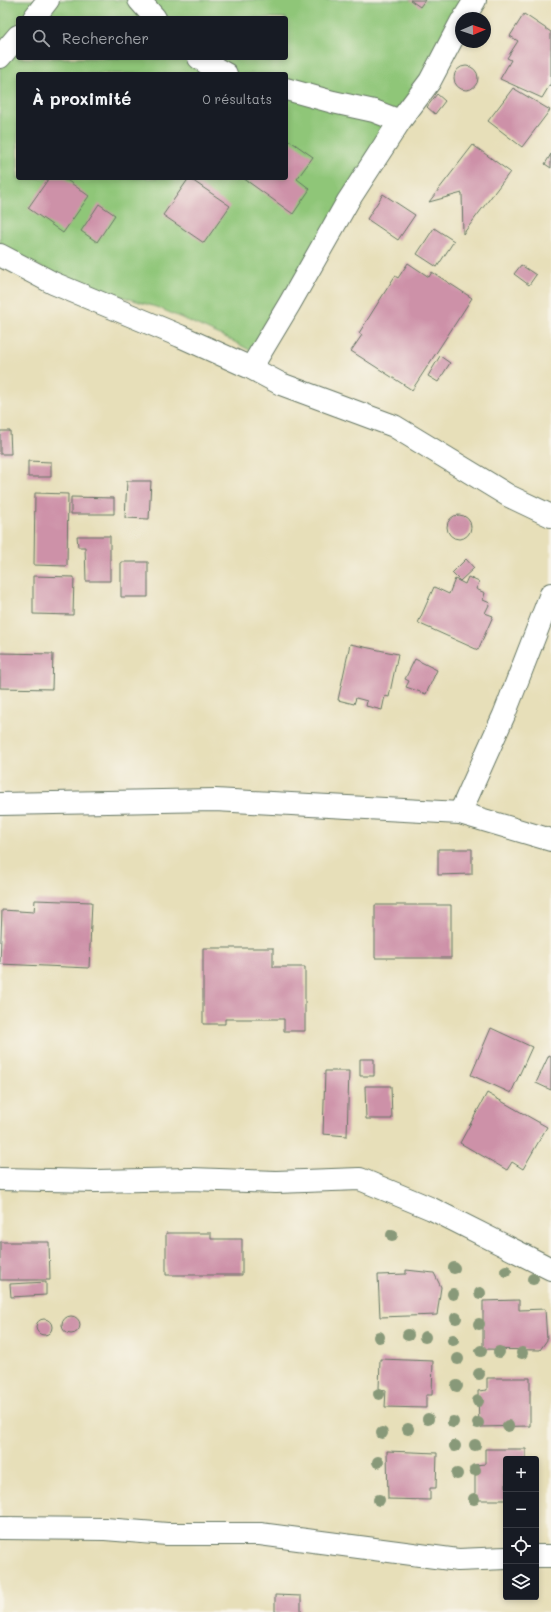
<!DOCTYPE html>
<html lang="fr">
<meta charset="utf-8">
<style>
:root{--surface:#171b24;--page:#20242c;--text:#f1f3f6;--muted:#9ea1a6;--line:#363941}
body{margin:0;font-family:Mali,sans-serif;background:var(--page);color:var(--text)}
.controls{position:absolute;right:12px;bottom:12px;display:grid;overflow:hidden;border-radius:4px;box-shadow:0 2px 6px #0003}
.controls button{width:36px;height:36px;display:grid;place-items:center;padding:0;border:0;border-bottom:1px solid var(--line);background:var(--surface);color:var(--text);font:20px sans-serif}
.compass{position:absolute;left:455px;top:12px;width:36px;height:36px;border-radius:50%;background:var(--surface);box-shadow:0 2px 6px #0003;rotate:88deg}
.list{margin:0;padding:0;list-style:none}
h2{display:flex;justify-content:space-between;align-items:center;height:52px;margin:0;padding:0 16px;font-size:17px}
h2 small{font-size:13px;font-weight:400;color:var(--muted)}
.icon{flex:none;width:22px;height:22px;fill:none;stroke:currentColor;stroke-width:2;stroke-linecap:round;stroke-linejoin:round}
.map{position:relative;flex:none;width:551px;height:1612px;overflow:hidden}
.search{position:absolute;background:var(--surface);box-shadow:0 2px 6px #0003;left:16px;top:16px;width:272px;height:44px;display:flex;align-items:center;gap:10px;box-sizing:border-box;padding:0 14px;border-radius:4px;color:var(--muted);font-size:15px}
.panel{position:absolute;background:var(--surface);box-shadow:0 2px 6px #0003;left:16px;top:72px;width:272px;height:108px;border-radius:4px}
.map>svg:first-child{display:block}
</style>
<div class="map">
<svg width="551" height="1612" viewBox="0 0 551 1612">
<rect width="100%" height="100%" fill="#f7f3e8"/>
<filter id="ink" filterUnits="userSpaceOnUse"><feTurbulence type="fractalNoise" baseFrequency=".025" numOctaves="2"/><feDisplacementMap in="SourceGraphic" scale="8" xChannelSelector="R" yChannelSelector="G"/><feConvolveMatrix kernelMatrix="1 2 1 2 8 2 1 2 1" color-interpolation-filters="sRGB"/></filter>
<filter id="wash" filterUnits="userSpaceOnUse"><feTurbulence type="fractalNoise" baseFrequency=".012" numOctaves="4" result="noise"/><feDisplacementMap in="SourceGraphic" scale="16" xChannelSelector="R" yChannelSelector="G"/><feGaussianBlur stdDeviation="0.9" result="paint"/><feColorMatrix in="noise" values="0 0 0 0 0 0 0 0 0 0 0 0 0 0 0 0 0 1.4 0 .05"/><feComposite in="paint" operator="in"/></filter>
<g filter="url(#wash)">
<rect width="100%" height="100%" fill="#e7dfb9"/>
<!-- green -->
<path fill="#8fc678" stroke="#578256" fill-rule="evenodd" d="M0,0H486L257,354L227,338L159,308L56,276L0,244ZM18,18H286V58H18ZM18,74H286V178H18Z"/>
<g id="blocks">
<!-- building -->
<path fill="#cd91a8" d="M410,0H425L420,7Z
M524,14L551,32V83L542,98L500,79L511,60L507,58L518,41L510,36Z
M454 78a12 12 0 1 1 24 0a12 12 0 1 1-24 0Z
M513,88L550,110L522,147L488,121Z
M437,94L445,101L435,114L427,107Z
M286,138L313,157L297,179L310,189L293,214L243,178H286Z
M473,145L510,172L463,234L462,193L429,202Z
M551,154V168L545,164Z
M49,178H64L89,196L63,233L28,208Z
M189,178L230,206L204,243L163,215Z
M383,194L415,215L398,240L367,219Z
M99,204L115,215L97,242L81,231Z
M434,228L454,241L437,267L417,254Z
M408,263L429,277L432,272L472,298L412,390L351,351L362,335L359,333L395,276L398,278Z
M521,265L536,275L529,285L514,274Z
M440,356L450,363L438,382L428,376Z
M0,431H10L11,454H0Z
M28,461L51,462V477H28Z
M127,481H151L149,519L125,518Z
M35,493L68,494L67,566L34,565Z
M71,497L114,498V514H71Z
M447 527a12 12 0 1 1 24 0a12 12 0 1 1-24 0Z
M77,536H110V581H86L85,547H78Z
M466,559L474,568L460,581L452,573Z
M121,562H148V597H121Z
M33,576L74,577L73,615L33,614Z
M468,577L479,582L476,589L485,593L483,600L490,603L485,613L493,616L478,650L418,623L434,587L449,594L455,579L465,584Z
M350,644L398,654L389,697L385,696L382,710L366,706L367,701L356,698L354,704L338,700Z
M0,653L53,654L52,689L0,688Z
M415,659L437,670L426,694L406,687L409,681L405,679Z
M438,849H472V874L438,875Z
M35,900L92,902L89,968L0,964L2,910L34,912Z
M375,905H451V958H375Z
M203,948H273V967H305V1031H284V1019H225V1024H203Z
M491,1028L532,1047L511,1093L471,1075Z
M549,1055L551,1056V1090L536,1083Z
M360,1059H374V1076H360Z
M325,1071H349L347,1136L323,1134Z
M365,1086H391L392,1119H366Z
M487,1093L547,1127L523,1169L512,1162L507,1170L460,1143Z
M166,1233H211V1239H242V1275H166Z
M0,1242H49L50,1280H0Z
M406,1270L434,1273L441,1287L437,1315L380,1317L378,1275L406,1274Z
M46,1282V1295L11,1297L10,1284Z
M519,1300V1310L545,1309L547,1340L540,1350L483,1349V1301Z
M62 1325a9 9 0 1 1 18 0a9 9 0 1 1-18 0Z
M36 1327a8 8 0 1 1 16 0a8 8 0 1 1-16 0Z
M380,1359L433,1361L432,1395H426V1408L385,1407L386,1390L379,1389Z
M487,1378H530V1426L479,1427L478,1391L487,1390Z
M485,1449H526V1459H506V1500H475V1465L485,1464Z
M387,1451L437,1453L436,1488H430V1500L388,1499Z
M275,1595L301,1596V1612H275Z"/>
</g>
</g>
<g filter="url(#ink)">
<use href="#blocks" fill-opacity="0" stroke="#657663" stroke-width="1"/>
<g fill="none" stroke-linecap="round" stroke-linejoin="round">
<defs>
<path id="street" d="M139,0L155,18
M34,18L48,0
M464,18L475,0
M0,57L18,36
M199,58L208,64L226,74
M286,89L333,102L374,111L400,121
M0,255L53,283L180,336L251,368L281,384L394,426L509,496L551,516
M251,368L290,303L348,201L400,121L430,81L461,22
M0,804L215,800L460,813L551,840
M460,813L504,715L551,594
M0,1179L96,1181L191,1179L276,1182L360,1179L432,1209L551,1269
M0,1528L105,1529L167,1534H260L458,1560L506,1558
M536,1556H551"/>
</defs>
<!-- street casing -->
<use href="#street" stroke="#657663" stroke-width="24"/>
<!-- street -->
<use href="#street" stroke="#fff" stroke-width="22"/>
</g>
<!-- trees -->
<g fill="#889979">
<circle cx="392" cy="1235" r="6"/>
<circle cx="454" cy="1268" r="6"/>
<circle cx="506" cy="1271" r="6"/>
<circle cx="533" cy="1279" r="6"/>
<circle cx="480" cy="1293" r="6"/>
<circle cx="453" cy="1294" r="6"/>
<circle cx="456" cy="1318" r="6"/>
<circle cx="479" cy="1324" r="6"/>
<circle cx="408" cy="1335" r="6"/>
<circle cx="379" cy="1337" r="6"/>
<circle cx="425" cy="1337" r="6"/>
<circle cx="453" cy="1340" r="6"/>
<circle cx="481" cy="1351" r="6"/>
<circle cx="499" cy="1352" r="6"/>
<circle cx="522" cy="1353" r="6"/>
<circle cx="458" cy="1359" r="6"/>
<circle cx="479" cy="1374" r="6"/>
<circle cx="457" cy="1386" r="6"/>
<circle cx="379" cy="1394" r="6"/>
<circle cx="478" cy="1401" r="6"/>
<circle cx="428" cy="1419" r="6"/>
<circle cx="453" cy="1422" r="6"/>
<circle cx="478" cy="1423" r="6"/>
<circle cx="508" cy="1426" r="6"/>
<circle cx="408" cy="1429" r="6"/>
<circle cx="382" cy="1433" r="6"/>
<circle cx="475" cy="1445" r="6"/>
<circle cx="455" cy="1446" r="6"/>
<circle cx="378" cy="1462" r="6"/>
<circle cx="475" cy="1470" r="6"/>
<circle cx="457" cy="1474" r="6"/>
<circle cx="474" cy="1499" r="6"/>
<circle cx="379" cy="1500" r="6"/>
</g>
</g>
</svg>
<div class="controls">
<button>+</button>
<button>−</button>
<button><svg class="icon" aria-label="locate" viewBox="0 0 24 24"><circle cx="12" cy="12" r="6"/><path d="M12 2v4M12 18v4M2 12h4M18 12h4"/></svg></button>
<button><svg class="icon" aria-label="layers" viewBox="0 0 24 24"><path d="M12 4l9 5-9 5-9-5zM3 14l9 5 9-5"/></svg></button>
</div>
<svg class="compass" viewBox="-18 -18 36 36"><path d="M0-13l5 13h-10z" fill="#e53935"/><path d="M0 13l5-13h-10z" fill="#9ea1a6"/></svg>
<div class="search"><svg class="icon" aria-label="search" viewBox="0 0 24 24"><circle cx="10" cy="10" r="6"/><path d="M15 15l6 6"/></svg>Rechercher</div>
<section class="panel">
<h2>À proximité<small>0 résultats</small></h2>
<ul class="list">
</ul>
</section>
</div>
